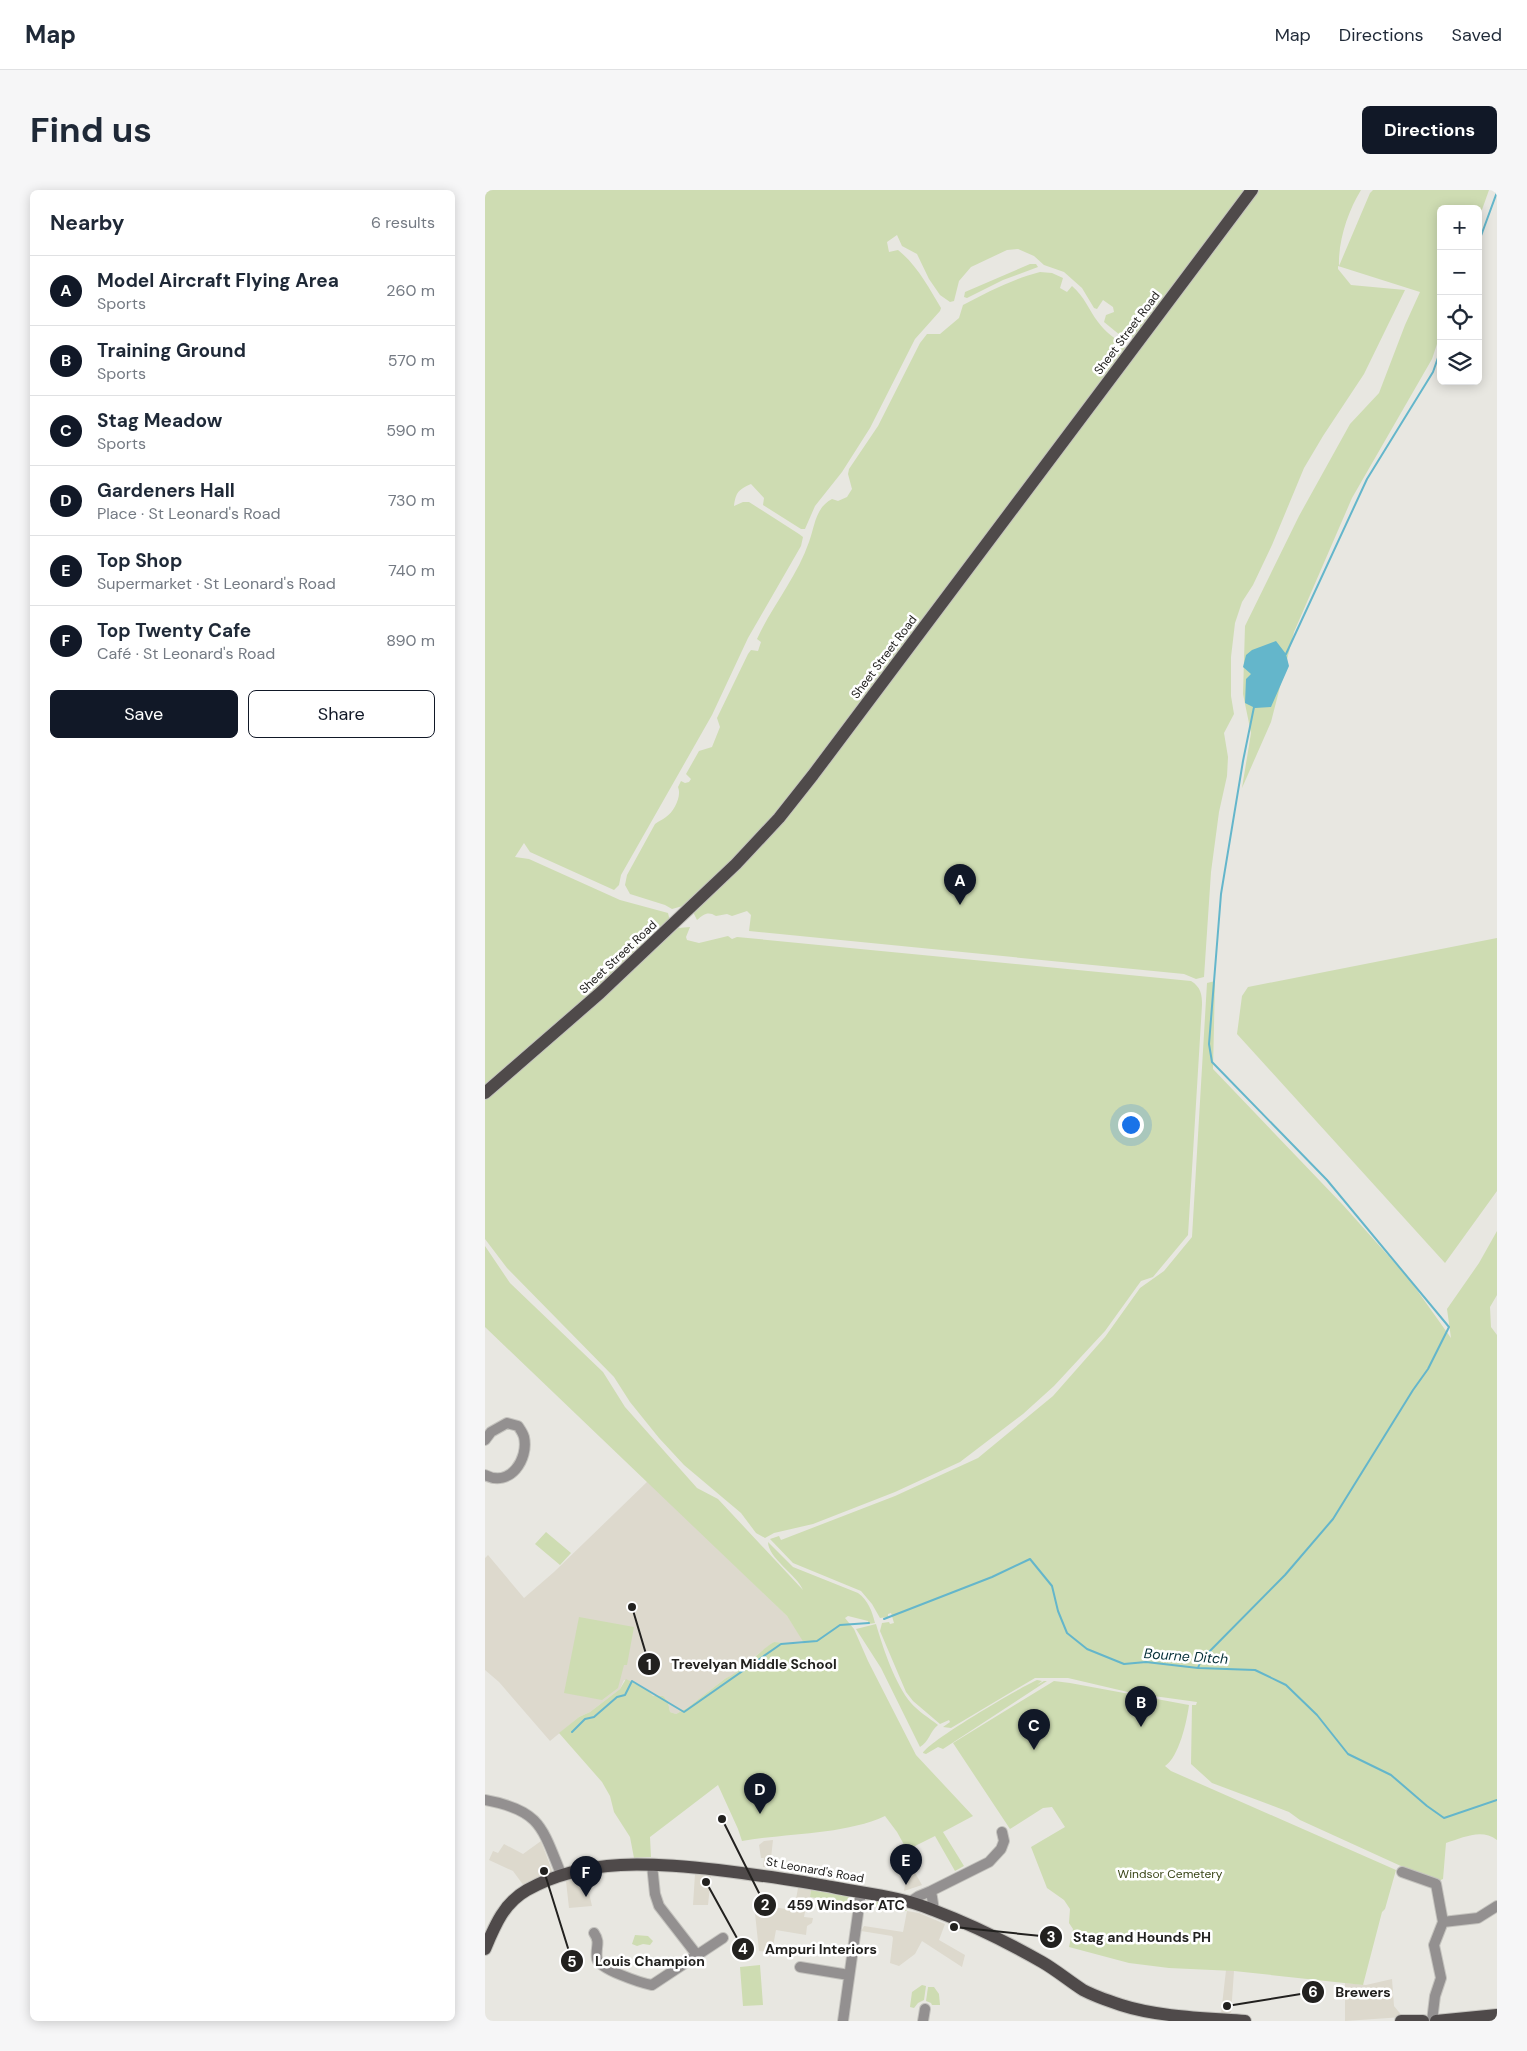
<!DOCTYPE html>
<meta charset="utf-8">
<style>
:root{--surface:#fff;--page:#f6f6f7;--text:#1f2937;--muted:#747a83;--line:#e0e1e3;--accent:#111827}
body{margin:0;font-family:"DM Sans",sans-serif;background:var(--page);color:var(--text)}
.controls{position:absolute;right:15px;top:15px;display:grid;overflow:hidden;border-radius:8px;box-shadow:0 2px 12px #0003}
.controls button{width:45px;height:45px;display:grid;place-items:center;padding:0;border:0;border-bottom:1px solid var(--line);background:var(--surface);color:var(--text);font:25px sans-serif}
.you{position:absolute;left:645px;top:934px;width:18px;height:18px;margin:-12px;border:4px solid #fff;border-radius:50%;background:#1a73e8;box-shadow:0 0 0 8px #1a73e833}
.badge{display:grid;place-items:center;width:32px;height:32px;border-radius:50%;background:var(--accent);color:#fff;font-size:16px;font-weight:700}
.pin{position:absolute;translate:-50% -41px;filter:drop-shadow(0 1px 2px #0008)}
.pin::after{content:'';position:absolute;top:26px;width:18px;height:15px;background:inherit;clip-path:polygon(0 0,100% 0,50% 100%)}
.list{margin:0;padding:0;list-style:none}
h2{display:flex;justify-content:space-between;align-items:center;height:65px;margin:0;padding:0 20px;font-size:21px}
h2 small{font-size:16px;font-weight:400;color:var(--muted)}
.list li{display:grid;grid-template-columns:32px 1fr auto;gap:15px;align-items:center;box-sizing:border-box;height:70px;padding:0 20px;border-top:1px solid var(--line)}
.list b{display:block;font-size:19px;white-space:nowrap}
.list p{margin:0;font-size:16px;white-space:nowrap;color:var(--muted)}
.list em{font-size:16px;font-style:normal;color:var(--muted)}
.actions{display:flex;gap:10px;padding:15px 20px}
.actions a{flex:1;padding:11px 0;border:1px solid var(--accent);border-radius:8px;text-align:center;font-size:18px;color:var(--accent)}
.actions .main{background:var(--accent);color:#fff}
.icon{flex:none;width:28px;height:28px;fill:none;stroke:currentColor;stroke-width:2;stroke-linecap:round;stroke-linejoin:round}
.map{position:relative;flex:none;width:1012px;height:1831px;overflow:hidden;border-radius:8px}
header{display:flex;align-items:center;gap:30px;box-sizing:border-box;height:70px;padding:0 25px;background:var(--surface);border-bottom:1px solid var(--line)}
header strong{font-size:24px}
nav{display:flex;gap:28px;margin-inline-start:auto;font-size:18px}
.intro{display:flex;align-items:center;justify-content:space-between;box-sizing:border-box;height:120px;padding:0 30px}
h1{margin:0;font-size:35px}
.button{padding:12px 22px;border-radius:8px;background:var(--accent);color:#fff;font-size:18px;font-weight:700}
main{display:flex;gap:30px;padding:0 30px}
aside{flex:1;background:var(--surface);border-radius:8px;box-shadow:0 2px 12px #0003}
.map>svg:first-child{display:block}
</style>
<header>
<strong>Map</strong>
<nav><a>Map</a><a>Directions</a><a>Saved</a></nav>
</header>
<div class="intro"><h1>Find us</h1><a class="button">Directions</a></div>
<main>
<aside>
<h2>Nearby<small>6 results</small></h2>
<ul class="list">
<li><span class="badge">A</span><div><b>Model Aircraft Flying Area</b><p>Sports</p></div><em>260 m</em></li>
<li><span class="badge">B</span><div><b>Training Ground</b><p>Sports</p></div><em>570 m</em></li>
<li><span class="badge">C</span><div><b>Stag Meadow</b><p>Sports</p></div><em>590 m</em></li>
<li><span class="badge">D</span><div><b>Gardeners Hall</b><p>Place · St Leonard's Road</p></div><em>730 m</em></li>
<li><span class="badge">E</span><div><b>Top Shop</b><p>Supermarket · St Leonard's Road</p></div><em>740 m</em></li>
<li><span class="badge">F</span><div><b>Top Twenty Cafe</b><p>Café · St Leonard's Road</p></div><em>890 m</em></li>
</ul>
<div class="actions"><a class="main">Save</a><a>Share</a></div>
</aside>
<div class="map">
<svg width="1012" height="1831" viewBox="0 0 1012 1831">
<rect width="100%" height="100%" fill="#e8e7e1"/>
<!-- built -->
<path fill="#ddd9cd" d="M163,1291L302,1426L320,1453L314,1454L289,1452L257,1476L249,1485L241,1488L202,1518L191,1524L185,1522L183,1512L168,1506L148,1492L139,1490L135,1499L105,1522L94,1527L65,1551L14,1492L0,1480V1368L3,1365L39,1408L69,1382Z
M288,1650L285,1677H278L279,1668H276L274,1655L279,1651Z
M56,1651L68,1683L39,1696L28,1681L4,1670L8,1661L13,1663L19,1654L38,1664Z
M422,1680L429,1681L437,1695L419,1701Z
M210,1684L226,1686L223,1715H208Z
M100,1686L107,1716L84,1718L81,1691Z
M313,1698L326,1700L323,1722L315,1721V1716L310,1715Z
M269,1714L320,1722L319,1727L328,1728L327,1733L322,1736L321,1745L291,1740L287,1762L274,1761Z
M422,1721L434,1723L460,1734L454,1750L480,1765L477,1777L437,1751L430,1764L414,1776L405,1773L408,1748L407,1746L376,1741L379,1736L418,1742Z
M741,1780L749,1781L746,1824H736Z
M907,1789L909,1816L918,1827L860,1831V1793L881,1795Z"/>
<!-- green -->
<path fill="#cedcb2" d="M0,0H763L653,146L641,150L619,132L621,125L629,122L628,117L618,110L612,119L609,118L597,98L579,82L559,75L549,66L533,59L522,60L486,77L474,91L469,111L465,112L455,105L444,89L432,64L417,56L412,45L402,52L404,62L413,60C432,75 444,98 456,118L455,121L430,149L385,238L357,282L330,316L320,339H316L278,315L279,308L266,294C253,300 251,302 249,316L258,312H264L314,344L318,347L316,356L263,448L227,525L136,685L134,695L129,700L45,662L39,653L30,667L44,669L135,710L183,723L185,731L29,873L0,898Z
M773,0H876C863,21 853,51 854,76L885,3L888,0H1004L993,31V19H956V142L947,169L867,308L809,442L786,532L757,598L766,543L758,504L760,436L814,326L865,234L894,203L920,135L935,102L853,76V79L866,95L920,100L879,184L838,246L819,278L787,355L768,395L757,412L750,433L746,467V506L749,524L739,543L743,567L742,586L734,622L726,682L719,787L711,789L699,784L264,741L266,725L262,721L247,726L242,724L231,726C223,721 219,724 212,730L209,724V720L257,673Z
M545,74H551L553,77L518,90L482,108L479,107L480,102Z
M555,82L567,83L578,88L575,98L582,102L587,96C599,106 604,120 613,132C620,142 631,149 640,156L639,166L304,611L205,714L187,719L180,715L145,704L140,695L142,685L170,634C174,631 177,630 181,627C189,622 197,606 193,597L196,591L200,593L204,592L206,589L201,584L214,561L227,557L235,537L232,528L263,464L266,460L273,461L276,452L272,449C287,416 312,387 324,352C330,336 330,318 347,309L353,311L362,307L367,299L363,284L364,279L393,236L435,153L442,144H455L474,128L478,115C503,102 528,89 555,82Z
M205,737L201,747L202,750L214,753L243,746L247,749L252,747L706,791C716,797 717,805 717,815L703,1045L668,1087L656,1091L620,1141L569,1196L538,1224L475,1272L410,1302L328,1334L289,1343L280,1348L271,1343L256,1323L199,1275L174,1248L145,1212L129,1187L22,1078L0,1049V910L100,823L193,738Z
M1012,748V1001L960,1073L752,844L757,806L763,797Z
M730,791L728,879L858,1015L924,1089L966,1148L962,1119L994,1073L1012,1041V1105L1005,1117L1006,1137L1012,1145V1650C996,1638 978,1648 961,1653L958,1689L951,1692L815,1630L804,1622L727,1593L706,1574L707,1515H711L712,1512L647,1503L583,1488H550L466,1538L458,1537L465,1532L464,1530L455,1534L428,1511L421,1502L395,1441L397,1433L404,1432L405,1434L409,1433L406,1423L403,1424V1427L395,1428L387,1414L376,1401L308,1373L285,1349L294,1346L296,1350L410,1306L493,1268L568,1206L620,1147L655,1098L679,1081L707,1047L722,793Z
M0,1056L25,1093L118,1182L140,1217L212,1298L233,1309L318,1400C312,1385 283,1368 283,1352L308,1377L373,1403C383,1410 387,1421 390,1433L384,1434L383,1431L363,1426L360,1428L369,1439L383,1471L431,1565L488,1626L458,1642L479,1676L470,1681L450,1646L422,1660L412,1642L400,1626C359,1645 302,1643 257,1651L253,1639L233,1595L165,1647L166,1667L149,1668L145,1647L129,1622L125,1606L117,1592L74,1543L94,1527L105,1522L135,1499L141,1489L162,1500L168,1506H178L183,1512L185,1522L191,1524L202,1518L241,1488C256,1482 274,1461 289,1452L314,1454L319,1453L302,1426L0,1137Z
M61,1342L86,1363L75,1375L50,1354Z
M94,1427L149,1437L142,1475H139L133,1498L117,1510L79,1503Z
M391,1434C398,1458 410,1494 426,1513C433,1521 444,1528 453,1535C445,1541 444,1552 435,1557L396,1478L371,1439Z
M552,1490L557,1491L552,1495L559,1491H562L458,1559L453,1557L441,1564L438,1563C444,1551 534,1498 552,1490Z
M569,1491L585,1493L704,1515C702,1531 694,1567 680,1576L686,1581L911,1680L900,1719L897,1722L878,1795L749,1781L684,1778L644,1773L584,1757L588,1739L584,1733L585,1719L579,1710L562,1698L546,1657L580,1637L567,1617L558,1618L525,1639L468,1553Z
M326,1700L363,1706L365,1710L364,1716L362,1713L325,1707Z
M389,1710L418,1717L422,1721L387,1716Z
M150,1745L163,1746L168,1751L165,1755L158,1754L152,1756L147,1754Z
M275,1775L278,1815L258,1816L255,1777Z
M437,1795L441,1796L439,1810L433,1813L429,1818L425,1817L427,1802Z
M443,1797H449L454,1804L455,1815H447L446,1813L441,1811Z"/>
<!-- water -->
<path fill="#64b6cb" d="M791,451L801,464L804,476L786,517L770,518L760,513L761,489L766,484L758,477L761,465L767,460Z"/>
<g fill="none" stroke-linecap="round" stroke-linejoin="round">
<!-- stream -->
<path stroke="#64b6cb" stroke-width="2" d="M993,54L1012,2
M801,464L882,289L948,182L956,159
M399,1429L507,1387L545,1369L567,1396L573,1421L582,1443L602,1459L639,1474L661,1472L713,1478L770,1480L801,1495L832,1525L863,1564L906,1585L942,1616L959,1628L1012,1610
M713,1478L716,1470L800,1385L848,1329L928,1200L943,1179L964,1137L842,990L727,872L724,854L736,704L758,571L769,517
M87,1542L100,1529L109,1527L132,1507L140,1505L147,1491L199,1522L296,1454L332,1451L355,1435L384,1433"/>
<defs>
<path id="minor" d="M0,1250L6,1242L22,1233L33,1236C35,1239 38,1243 39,1247C44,1269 25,1298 0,1285
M0,1610C55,1620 57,1637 76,1684
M167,1675L170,1704L174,1716L212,1765
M917,1682L951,1694L958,1732
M425,1712L434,1706L446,1701
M449,1720L446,1701L504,1672L516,1659L519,1651L517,1642
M109,1743C116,1753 110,1757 112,1769C114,1779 156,1793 167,1795L238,1748
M315,1777L364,1785
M358,1831L376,1702
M438,1831L440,1819
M947,1831L950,1806L956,1788L949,1755L958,1732L993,1728L1012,1716"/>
<path id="major" d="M0,903L115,803L251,674L294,628L328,585L767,0
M0,1759C10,1735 19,1713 42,1700C101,1667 169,1673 233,1680C273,1685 312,1690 352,1698C384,1704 417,1707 448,1720C485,1734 522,1752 557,1772C571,1780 584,1791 598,1800C609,1806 624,1811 636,1815C673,1827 720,1828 760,1831
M916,1831H938
M951,1831L1012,1825"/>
</defs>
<!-- minor casing -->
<use href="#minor" stroke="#c4c3be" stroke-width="12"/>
<!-- major casing -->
<use href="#major" stroke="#c4c3be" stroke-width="14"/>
<!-- minor -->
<use href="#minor" stroke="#939090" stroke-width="10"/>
<!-- major -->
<use href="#major" stroke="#4f4a4a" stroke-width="12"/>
</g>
<g text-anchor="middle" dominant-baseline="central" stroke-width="5" stroke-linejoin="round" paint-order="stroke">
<!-- street labels -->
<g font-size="12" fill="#22211f" stroke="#fff">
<text transform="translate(642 143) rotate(-53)">Sheet Street Road</text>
<text transform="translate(399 467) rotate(-53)">Sheet Street Road</text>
<text transform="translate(133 767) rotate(-43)">Sheet Street Road</text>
<text transform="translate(330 1680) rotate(10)">St Leonard's Road</text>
</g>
<!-- park labels -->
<g font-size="12" fill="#384416" stroke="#fff">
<text x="685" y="1684">Windsor Cemetery</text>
</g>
<!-- water labels -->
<g font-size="14" font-style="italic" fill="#052f38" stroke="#fff">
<text transform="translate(701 1466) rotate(4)">Bourne Ditch</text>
</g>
</g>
<!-- callouts -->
<path fill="none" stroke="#22211f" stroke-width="2" d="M147 1417L164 1474M237 1629L280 1715M469 1737L566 1747M221 1692L258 1759M59 1681L87 1771M742 1816L828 1802"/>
<g fill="#22211f" stroke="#fff" stroke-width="2">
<circle cx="147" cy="1417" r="5"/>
<circle cx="237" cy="1629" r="5"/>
<circle cx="469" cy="1737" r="5"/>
<circle cx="221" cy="1692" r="5"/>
<circle cx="59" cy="1681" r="5"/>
<circle cx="742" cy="1816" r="5"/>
<circle cx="164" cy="1474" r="12"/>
<circle cx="280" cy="1715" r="12"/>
<circle cx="566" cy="1747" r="12"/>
<circle cx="258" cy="1759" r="12"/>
<circle cx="87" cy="1771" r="12"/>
<circle cx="828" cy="1802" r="12"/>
</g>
<g font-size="15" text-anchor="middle" font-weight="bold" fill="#fff">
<text x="164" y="1480">1</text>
<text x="280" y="1720">2</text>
<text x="566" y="1752">3</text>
<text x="258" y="1764">4</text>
<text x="87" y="1777">5</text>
<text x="828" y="1807">6</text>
</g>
<g font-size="14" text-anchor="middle" font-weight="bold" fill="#22211f" stroke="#fff" stroke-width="5" stroke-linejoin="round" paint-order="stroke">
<text x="269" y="1479">Trevelyan Middle School</text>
<text x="361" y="1720">459 Windsor ATC</text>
<text x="657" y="1752">Stag and Hounds PH</text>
<text x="336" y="1764">Ampuri Interiors</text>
<text x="165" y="1776">Louis Champion</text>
<text x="878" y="1807">Brewers</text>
</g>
</svg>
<div class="controls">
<button>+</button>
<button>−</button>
<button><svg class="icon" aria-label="locate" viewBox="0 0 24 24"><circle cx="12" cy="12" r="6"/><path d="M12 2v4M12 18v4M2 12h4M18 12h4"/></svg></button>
<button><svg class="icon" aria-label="layers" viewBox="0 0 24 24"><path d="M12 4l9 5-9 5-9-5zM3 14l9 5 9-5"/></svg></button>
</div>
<div class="you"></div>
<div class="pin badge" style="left:475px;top:715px">A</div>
<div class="pin badge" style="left:656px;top:1537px">B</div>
<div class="pin badge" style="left:549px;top:1560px">C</div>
<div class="pin badge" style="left:275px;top:1624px">D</div>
<div class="pin badge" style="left:421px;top:1695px">E</div>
<div class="pin badge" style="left:101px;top:1707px">F</div>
</div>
</main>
